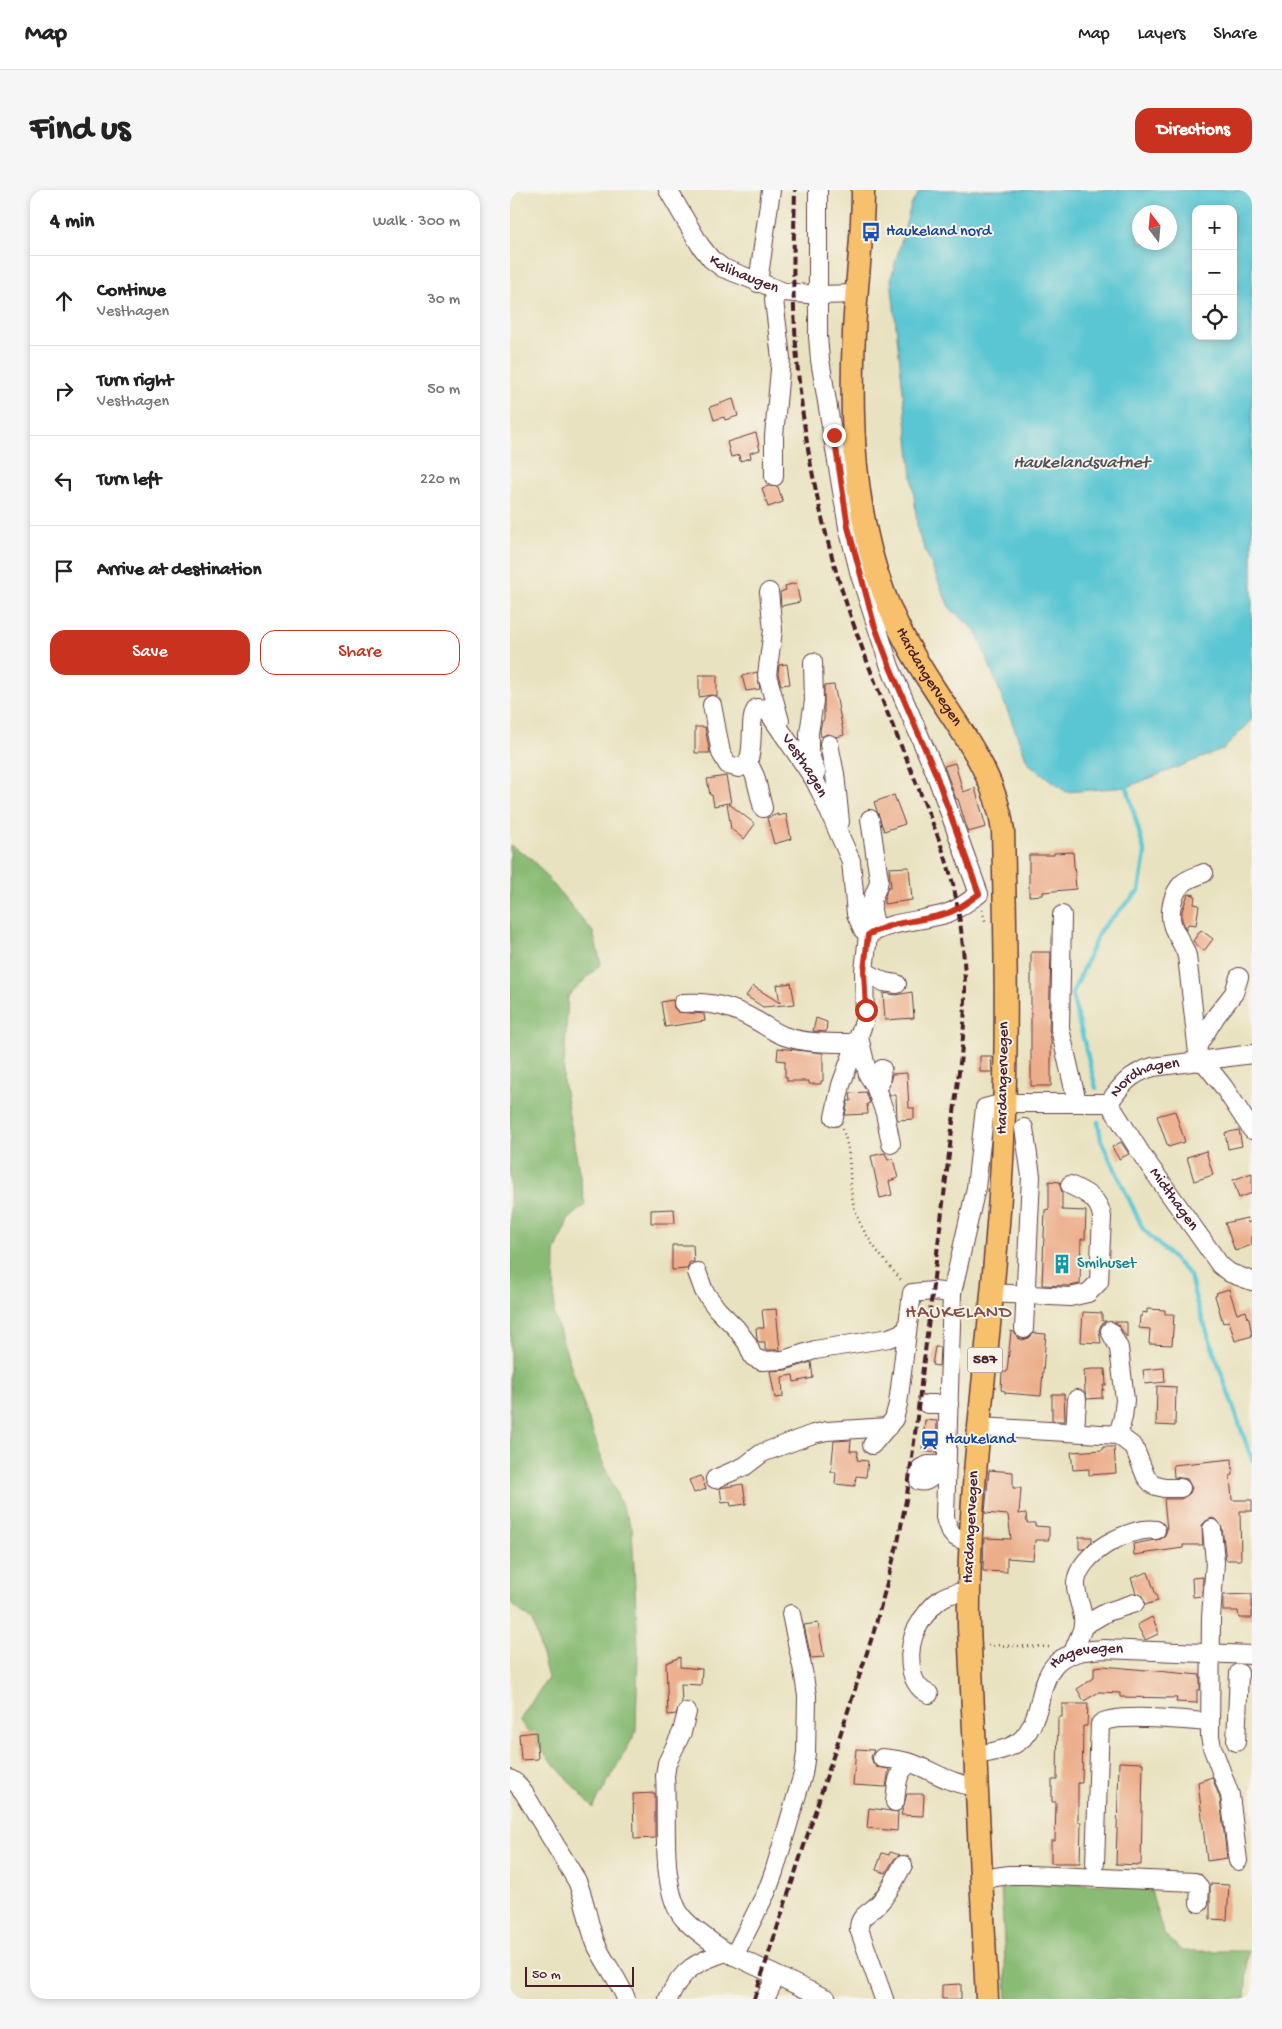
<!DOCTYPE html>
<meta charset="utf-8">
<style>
:root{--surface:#fff;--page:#f6f6f6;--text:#222;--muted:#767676;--line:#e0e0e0;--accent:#c8321e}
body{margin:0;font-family:"Gochi Hand",sans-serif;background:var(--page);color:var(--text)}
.controls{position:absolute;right:15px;top:15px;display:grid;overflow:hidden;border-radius:10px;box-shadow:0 2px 8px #0003}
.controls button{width:45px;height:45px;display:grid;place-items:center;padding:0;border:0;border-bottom:1px solid var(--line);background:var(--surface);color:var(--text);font:25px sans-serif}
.compass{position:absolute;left:622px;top:15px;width:45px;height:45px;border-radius:50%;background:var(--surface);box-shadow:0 2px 8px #0003;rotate:344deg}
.scale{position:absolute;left:15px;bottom:12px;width:109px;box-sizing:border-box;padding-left:5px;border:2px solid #4a1f2b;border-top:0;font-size:14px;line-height:18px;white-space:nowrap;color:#4a1f2b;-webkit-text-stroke:4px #f7f3e8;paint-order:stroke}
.stop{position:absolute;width:15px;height:15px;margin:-11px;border:4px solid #c8321e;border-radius:50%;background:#fff}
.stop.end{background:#c8321e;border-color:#fff;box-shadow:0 1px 5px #0008}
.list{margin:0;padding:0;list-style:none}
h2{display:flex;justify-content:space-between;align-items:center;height:65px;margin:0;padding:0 20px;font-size:21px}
h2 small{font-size:16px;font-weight:400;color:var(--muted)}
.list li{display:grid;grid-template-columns:32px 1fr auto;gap:15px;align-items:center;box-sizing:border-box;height:90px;padding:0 20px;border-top:1px solid var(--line)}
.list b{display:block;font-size:19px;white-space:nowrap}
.list p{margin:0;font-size:16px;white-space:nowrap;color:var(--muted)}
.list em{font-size:16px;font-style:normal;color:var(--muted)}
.actions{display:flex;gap:10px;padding:15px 20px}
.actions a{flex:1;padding:11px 0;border:1px solid var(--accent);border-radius:15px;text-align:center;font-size:18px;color:var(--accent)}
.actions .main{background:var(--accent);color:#fff}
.icon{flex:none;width:28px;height:28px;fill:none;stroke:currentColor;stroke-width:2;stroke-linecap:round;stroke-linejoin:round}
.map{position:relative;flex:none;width:742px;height:1809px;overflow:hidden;border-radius:15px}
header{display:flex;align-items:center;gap:30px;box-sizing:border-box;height:70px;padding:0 25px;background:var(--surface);border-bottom:1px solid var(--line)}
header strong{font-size:24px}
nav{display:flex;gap:28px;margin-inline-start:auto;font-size:18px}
.intro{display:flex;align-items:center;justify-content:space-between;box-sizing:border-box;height:120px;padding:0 30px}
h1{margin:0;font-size:35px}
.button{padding:12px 22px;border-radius:15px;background:var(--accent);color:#fff;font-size:18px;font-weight:700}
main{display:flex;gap:30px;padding:0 30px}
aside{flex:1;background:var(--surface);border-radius:15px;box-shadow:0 2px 8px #0003}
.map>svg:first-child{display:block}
</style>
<header>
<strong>Map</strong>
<nav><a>Map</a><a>Layers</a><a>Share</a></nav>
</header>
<div class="intro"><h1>Find us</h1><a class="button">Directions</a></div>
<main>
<aside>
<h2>4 min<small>Walk · 300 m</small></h2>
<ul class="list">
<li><svg class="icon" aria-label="ahead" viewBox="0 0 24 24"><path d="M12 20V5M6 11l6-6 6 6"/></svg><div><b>Continue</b><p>Vesthagen</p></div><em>30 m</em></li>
<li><svg class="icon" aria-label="right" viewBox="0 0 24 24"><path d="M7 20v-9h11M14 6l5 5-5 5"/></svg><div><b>Turn right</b><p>Vesthagen</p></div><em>50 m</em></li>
<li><svg class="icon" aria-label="left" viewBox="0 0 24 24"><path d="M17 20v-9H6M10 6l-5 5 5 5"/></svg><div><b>Turn left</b></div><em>220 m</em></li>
<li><svg class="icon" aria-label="arrive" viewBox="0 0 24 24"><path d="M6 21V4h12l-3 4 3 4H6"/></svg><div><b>Arrive at destination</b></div></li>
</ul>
<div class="actions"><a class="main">Save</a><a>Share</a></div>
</aside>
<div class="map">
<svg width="742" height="1809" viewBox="0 0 742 1809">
<rect width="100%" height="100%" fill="#f7f3e8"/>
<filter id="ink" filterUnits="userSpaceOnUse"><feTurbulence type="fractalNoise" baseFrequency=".02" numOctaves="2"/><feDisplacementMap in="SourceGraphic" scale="10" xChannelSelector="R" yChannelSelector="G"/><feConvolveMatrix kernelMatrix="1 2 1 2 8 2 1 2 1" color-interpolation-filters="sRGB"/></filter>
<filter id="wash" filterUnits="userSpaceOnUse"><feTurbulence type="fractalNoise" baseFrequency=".0096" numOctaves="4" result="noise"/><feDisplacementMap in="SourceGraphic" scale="20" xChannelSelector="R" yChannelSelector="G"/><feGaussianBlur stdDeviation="1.12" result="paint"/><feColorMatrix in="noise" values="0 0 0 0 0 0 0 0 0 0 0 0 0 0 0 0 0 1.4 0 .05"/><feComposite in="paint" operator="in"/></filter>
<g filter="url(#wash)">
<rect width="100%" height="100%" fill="#e9e2c0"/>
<!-- forest -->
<path fill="#89bb75" stroke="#6a6d50" d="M0,655L22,669L83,742L91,774L58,806L53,891L75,1015L59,1028L45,1062L44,1125L94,1276L122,1338L128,1459L126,1542L83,1618L34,1563L9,1530L38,1488L23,1431L0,1413Z
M505,1691L640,1697L653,1743L672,1761H738L735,1809H497L491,1696Z"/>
<!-- water -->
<path fill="#5ac6d3" stroke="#52727f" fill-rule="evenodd" d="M410,0H742V529L714,559L617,597L556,602L518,573L466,441L439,417L408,343L381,89L401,15ZM686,19H723V146H686ZM629,22H659V52H629Z"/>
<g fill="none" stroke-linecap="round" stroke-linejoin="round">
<!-- stream -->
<path stroke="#5ac6d3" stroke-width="4.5" d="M586,898L562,805L590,740L629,701L635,664L617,597
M588,932L591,950L633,1039L680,1085L686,1111L742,1270"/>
</g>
<g id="blocks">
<!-- building -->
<path fill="#ecad8a" d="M223,209L228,226L215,230L214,227L204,230L200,217Z
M246,243L250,260L240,263L241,268L230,271L229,265L221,267L217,252Z
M259,296L268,297L273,312L258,317L252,298Z
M286,393L290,412L271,416L270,402L276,400L275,396Z
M277,474L280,494L271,495L268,484L269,475Z
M247,482L250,499L236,501L232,486Z
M189,485H207V506L201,505L189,507Z
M324,495L334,545L327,547L317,544L311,547L310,540L312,531L314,530V496Z
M185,537H195L200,563H185Z
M445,573L453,602L465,598L476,637L458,642L448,609H446L434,576Z
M216,586L221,613H218L245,634L234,649L221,639L217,613L204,616L202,605H200L197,589Z
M384,605L395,634L374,641L364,612Z
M268,624V626L276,624L281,649L264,654L257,628Z
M563,662L566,699L533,702V705L519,706V665H544V663Z
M399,677L402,710L374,714V709L378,697H381L379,678Z
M678,704L685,705L684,714L689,715L686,735L678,734L676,740L672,730V721Z
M691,740L703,749L694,761L683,751Z
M521,762H541L539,839L541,849V896H521Z
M281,793L285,814L253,817L236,806L243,796L270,813L267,795Z
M402,802L404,828L375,830L373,803L386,805Z
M163,810L164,818L168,822L194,824L195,831L155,837L151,812Z
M306,828L317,832L316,842L303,841Z
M268,858L313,863V891H311V894H299V891H277V887H275V871L267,870Z
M470,866H481L482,882H470Z
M397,883L399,918H404V929L387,930L386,905H380L378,900L382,884Z
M356,902L360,913L357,914L358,924L335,925L338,911H341L340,903Z
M665,921L675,952L658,957L647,926Z
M729,940L732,956L718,959L715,943Z
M611,952L619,964L609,969L602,957Z
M696,961L703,985L684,991L677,967Z
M375,963L378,970L383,969L388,988L379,991L382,1005L370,1008L361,966Z
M742,983V1003L729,1008L723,990Z
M539,991L550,992V996L552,1002V1020L576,1021L575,1049H571L570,1094L559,1096L532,1095L535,1020L539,1019Z
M164,1019L165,1033H141V1020Z
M737,1028L738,1033L742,1031V1055L725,1061L715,1033Z
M162,1055H183L184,1072H180L177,1079L162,1080Z
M719,1099L727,1124L736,1121L738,1128H739L742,1146L725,1151L719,1131L713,1133L705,1106L707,1105L706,1103Z
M266,1119L270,1160H255V1152H248L247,1149L246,1138H254L252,1120Z
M637,1119L655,1120V1124H664L662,1155L639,1154L640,1139L629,1138L630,1126H632V1122L637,1123Z
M573,1122L592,1123V1131H596L591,1135L589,1140L591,1153L571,1152Z
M604,1132H617V1148L609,1136Z
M501,1141L504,1142L508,1148L513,1150L519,1148L524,1143L536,1144L531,1206L495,1203V1201L491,1200L492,1182H497Z
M425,1157H430L429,1176L422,1175Z
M301,1172L303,1188L284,1192L283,1185L272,1187L273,1207L265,1208L260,1181L276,1180Z
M654,1178L655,1192L635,1194L633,1180Z
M582,1179H595L596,1195H593L594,1200H592V1208L577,1209L575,1202L574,1180Z
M647,1196L666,1197L665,1236L646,1235Z
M542,1204H554L555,1231H542Z
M415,1230L427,1231L426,1263L412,1261Z
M341,1250L340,1261H348L347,1270L358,1271L356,1287L346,1286L345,1296L325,1294L326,1282H321L324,1251Z
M593,1257H604L606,1283L579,1285V1279L563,1280L561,1262L593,1260Z
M722,1269L723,1285L720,1286L722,1310H742V1321H730L731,1370H716L712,1338L707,1330L702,1328L696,1331L692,1335L693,1355H673V1358L624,1365L623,1354L651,1349L655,1345L657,1340L654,1309H671L680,1303L682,1298L677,1289L664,1287L663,1275Z
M479,1280L503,1282V1298H511L509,1324L516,1323L517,1333H525V1336L539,1337V1350H525L523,1370L497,1368V1382L473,1381L474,1348L501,1349L498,1325L475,1323Z
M191,1286L196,1299L184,1303L179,1290Z
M233,1294L236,1314L221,1316L220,1312L212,1313L210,1298Z
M569,1347H582V1351L574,1359H569Z
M638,1382L648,1411L635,1415L632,1406L626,1403L621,1388Z
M693,1387L692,1406L683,1407L682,1388Z
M742,1404V1428H729L728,1421H713V1405Z
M642,1427L648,1440V1444L635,1450L627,1435Z
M308,1433L314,1467L301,1468L294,1435Z
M170,1467V1477L192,1479L191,1495L171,1494L172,1513L166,1524L158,1525L156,1473Z
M593,1476L690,1485V1500H687V1513L666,1512L667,1508L610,1507V1503L589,1502L574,1511L567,1499L584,1488V1477Z
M552,1514H578L577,1536H573L572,1593H568V1632H571L570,1673H541V1651H545L546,1612H542V1590H547L548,1527H552Z
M26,1542L28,1569L11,1570L9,1544Z
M346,1559L364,1560L361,1567L363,1573L366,1577L379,1579L376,1597L343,1595Z
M609,1572L633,1573L631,1675L606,1674Z
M702,1587L710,1608L717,1668L697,1671L688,1592Z
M145,1603V1648L124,1649L123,1604Z
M397,1604H414L413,1626L391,1625Z
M359,1618L388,1622L387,1641L357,1638Z
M380,1662L390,1665L384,1669L376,1683L366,1680L372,1663L379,1665Z
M700,1694L719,1695L717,1730L700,1729Z
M451,1794V1809H432V1795Z"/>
</g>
</g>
<g filter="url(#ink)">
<use href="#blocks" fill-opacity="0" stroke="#623c41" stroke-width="1"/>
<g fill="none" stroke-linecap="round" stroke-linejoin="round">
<defs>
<g id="minor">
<path id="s1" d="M158,0L190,55L201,69L213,78L274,102L309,105L347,104"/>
<path d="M308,0V146L310,170L338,337L350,385L380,477L425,582L469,704C459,711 449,719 438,723C412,732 383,730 358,745L354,781L355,829L331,895L324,927"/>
<path d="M248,93L261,0"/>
<path d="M264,287V246L271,168L264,110L265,99"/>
<path d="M259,402L263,440L257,485L270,531"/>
<path d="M303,472L304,511L299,543V562L306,582"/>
<path id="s2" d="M202,515L211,563L218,575L229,578L238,572C245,556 238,528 247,518L256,519L304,589L311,603L341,671L346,724L353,740L358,745"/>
<path d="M319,554L325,584L330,632"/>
<path d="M238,572L245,586L253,618"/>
<path d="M360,629L369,689C369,696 365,701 363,708C359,718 364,729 367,740"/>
<path d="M552,725L550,839L567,912"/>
<path d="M354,781L374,792L387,794"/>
<path d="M173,813C201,811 223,817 247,831C256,836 264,842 274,846C297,854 323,853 347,853"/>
<path d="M349,847L358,885L365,896L375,923L381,954"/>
<path d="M688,855L706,826L724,803L729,787"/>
<path d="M693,871L713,896L742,940"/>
<path d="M689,872L677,766C674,755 667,747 663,737C658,724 662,703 673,693C679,688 687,686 694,683"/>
<path d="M365,896L370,893L372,879"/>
<path id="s3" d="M599,913L634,968L710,1075L720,1083L742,1091"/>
<path d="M187,1082L194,1101L207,1119L226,1138L237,1153L243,1167L252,1171L273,1170L305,1160L379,1148L396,1141"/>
<path d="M481,1103L560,1107L578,1103L589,1092L592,1027C590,1009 575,1002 560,995"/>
<path d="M514,1139L521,986L514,938"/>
<path d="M600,1141L609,1158L615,1210L613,1227L608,1245"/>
<path d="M417,1214H439"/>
<path d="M469,1237L608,1245L624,1257L636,1287L643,1295L654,1298H671"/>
<path d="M565,1242L567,1209"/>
<path d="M362,1255L384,1229L388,1214L402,1103L423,1101L442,1103"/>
<path d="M432,1275C426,1282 419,1294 409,1291L408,1287L411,1278L418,1275H437"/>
<path d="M205,1289L235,1276L252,1263L303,1244L317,1241L378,1237"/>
<path d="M702,1339L705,1372L701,1428L700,1546L702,1557L720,1605L728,1671"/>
<path id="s4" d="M460,1351C443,1350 439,1343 435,1327L442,1103L466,998L475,918L494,913H599C611,895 621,883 643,877L742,864"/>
<path d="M573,1436L597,1422L625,1413"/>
<path d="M563,1464C565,1453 572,1445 573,1435C575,1421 565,1407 566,1393C568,1364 619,1336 646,1340"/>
<path d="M419,1504C396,1495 397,1457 407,1438C413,1427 422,1415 432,1408C440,1403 449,1402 459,1402"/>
<path d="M177,1522L172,1542L157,1573L155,1586C158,1624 149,1702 174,1729C186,1742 202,1752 216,1762"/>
<path d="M726,1552L729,1483"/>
<path id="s5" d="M466,1565C482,1562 501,1560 513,1548C522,1538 526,1527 529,1514C539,1470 549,1462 594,1459L742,1465"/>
<path d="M372,1568C382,1569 394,1570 404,1574C425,1582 444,1596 467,1596"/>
<path d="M0,1589L6,1593L14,1603L67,1691C76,1712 78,1734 86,1754C94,1773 109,1789 116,1809"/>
<path d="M385,1612C387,1596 386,1581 401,1573"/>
<path d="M585,1673L590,1534C603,1522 679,1531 699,1532"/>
<path d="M472,1689L499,1685H520L685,1692L690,1698L689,1713"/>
<path d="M224,1766L257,1701L264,1682L293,1584L296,1563L297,1506L294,1486L281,1424"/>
<path d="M158,1809C172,1779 186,1772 216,1762L317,1809"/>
<path d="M255,1809L266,1786"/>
<path d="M374,1809L349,1739C349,1727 356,1725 364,1718C377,1707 385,1689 393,1675"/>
</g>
<g id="major">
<path id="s6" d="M353,0C353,48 346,95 344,143C340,229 343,322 374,404C387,438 405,470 425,500C454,545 486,586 493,641C496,757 498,873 491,989C483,1139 457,1287 459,1437L477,1809"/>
</g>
</defs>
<!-- minor casing -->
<use href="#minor" stroke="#623c41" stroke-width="20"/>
<!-- major casing -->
<use href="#major" stroke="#623c41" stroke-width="25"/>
<!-- path -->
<path stroke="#623c41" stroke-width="2.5" stroke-dasharray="1 4" stroke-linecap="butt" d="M472,720L476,734
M332,939C341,956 339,987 342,1007C347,1040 372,1068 393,1092
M478,1455L540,1457"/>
<!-- minor -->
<use href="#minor" stroke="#fff" stroke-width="18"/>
<!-- major -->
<use href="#major" stroke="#f7c06c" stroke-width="22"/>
<!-- rail -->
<path stroke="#4a1f2b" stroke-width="4" stroke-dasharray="8 4" stroke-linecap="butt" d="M244,1809L364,1441L388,1352L397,1305L404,1252L452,857C458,803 455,747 443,694C433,654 415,616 400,577C374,516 349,454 329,391C304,308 289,223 285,138C282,92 284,46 285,0"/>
</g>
</g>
<g fill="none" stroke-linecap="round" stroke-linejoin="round" filter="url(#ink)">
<!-- route -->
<path stroke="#c8321e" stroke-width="6" d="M324,245L338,337L364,434L380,477L425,582L469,704C459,711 449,719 438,723C412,732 383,730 358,745L354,781L356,820"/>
</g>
<!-- icons -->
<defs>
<symbol id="bus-bare" viewBox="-9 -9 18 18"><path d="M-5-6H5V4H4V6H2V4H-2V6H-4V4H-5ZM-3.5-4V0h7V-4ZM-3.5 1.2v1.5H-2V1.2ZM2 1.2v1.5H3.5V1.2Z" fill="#1a4fb4" stroke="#f7f3e8" stroke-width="2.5" paint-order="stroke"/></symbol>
<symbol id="building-bare" viewBox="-9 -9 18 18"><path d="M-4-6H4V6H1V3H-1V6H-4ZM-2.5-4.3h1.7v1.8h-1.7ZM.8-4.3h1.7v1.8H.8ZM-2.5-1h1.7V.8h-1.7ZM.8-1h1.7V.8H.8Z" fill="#0f9aa8" stroke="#f7f3e8" stroke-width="2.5" paint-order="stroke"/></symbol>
<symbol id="station-bare" viewBox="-9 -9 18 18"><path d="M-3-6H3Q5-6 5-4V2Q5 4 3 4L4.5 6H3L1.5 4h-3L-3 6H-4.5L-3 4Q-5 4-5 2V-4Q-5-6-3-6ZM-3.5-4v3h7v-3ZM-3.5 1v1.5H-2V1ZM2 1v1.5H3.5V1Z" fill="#1a4fb4" stroke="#f7f3e8" stroke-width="2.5" paint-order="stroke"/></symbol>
</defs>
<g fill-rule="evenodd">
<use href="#bus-bare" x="347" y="28" width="28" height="28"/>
<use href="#building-bare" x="538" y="1060" width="28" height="28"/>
<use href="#station-bare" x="406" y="1236" width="28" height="28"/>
</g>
<g text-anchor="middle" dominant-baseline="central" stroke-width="4" stroke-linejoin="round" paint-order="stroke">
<!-- shield labels -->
<rect fill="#f7f3e8" stroke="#7e5f64" stroke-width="1" x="457.5" y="1157.5" width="35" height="25" rx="4"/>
<g font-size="15" font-weight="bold" fill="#4a1f2b">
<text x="475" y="1170">587</text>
</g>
<!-- transit labels -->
<g font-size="16" fill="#164399" stroke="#f7f3e8" text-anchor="start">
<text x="376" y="42">Haukeland nord</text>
<text x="435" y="1250">Haukeland</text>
</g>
<!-- street labels -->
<g font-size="16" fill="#4a1f2b" stroke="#f7f3e8">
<text stroke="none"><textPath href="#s1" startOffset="118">Kalihaugen</textPath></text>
<text stroke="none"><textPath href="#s6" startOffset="502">Hardangervegen</textPath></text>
<text stroke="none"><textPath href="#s2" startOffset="218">Vesthagen</textPath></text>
<text transform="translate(494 888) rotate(-89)">Hardangervegen</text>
<text stroke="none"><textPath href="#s4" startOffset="622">Nordhagen</textPath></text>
<text stroke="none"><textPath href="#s3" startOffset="116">Midthagen</textPath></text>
<text transform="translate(462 1337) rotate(-87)">Hardangervegen</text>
<text stroke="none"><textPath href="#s5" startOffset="166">Hagevegen</textPath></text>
</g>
<!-- culture labels -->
<g font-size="16" fill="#0d838f" stroke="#f7f3e8" text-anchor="start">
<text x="567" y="1074">Smihuset</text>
</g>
<!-- water labels -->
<g font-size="18" font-style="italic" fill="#4f515d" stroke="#f7f3e8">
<text x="571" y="273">Haukelandsvatnet</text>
</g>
<!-- quarter labels -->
<g font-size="19" letter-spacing="1" fill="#83514c" stroke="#f7f3e8">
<text x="449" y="1123">HAUKELAND</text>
</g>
</g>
</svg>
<div class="controls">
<button>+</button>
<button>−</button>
<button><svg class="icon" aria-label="locate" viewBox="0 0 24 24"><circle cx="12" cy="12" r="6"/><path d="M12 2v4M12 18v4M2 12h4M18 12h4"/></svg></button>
</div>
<svg class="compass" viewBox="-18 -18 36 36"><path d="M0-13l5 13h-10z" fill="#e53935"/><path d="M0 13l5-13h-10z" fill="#767676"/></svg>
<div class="scale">50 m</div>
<div class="stop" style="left:356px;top:820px"></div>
<div class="stop end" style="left:324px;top:245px"></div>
</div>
</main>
